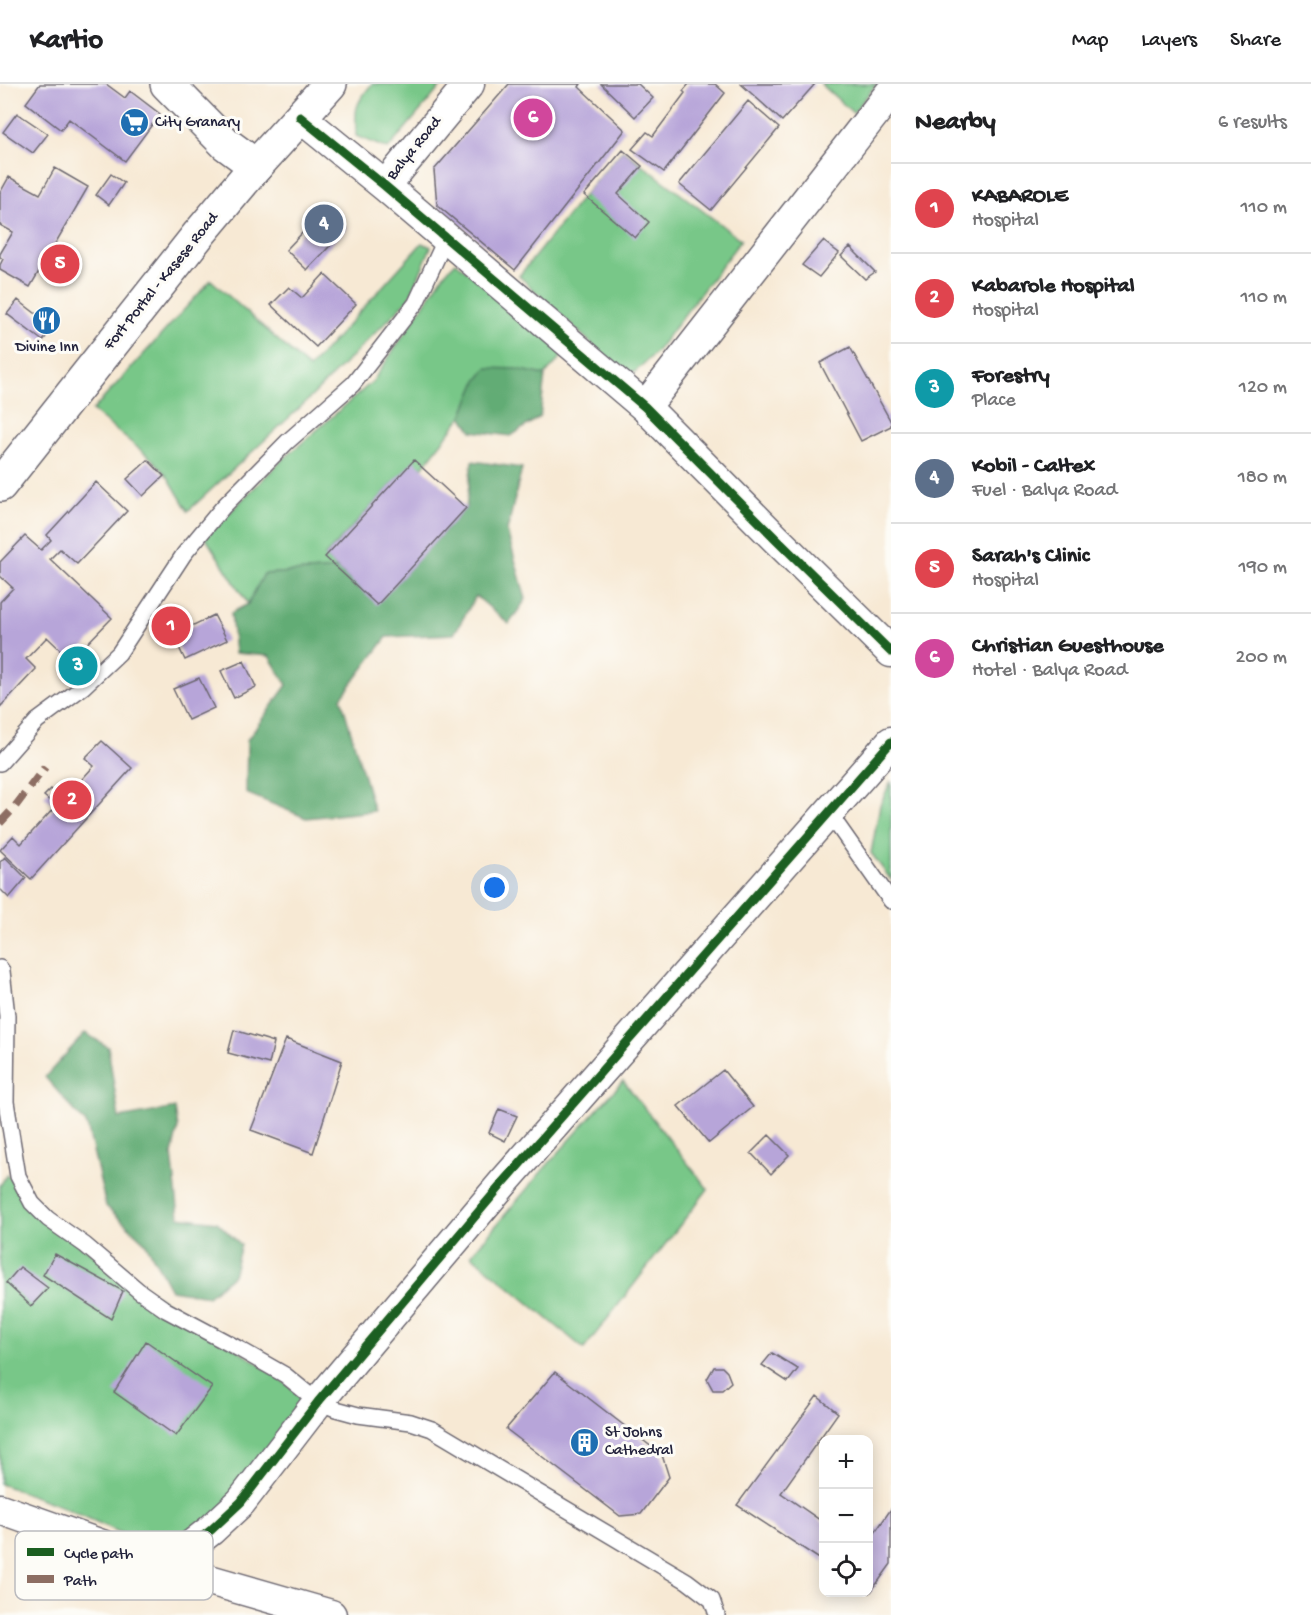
<!DOCTYPE html>
<meta charset="utf-8">
<style>
:root{--surface:#fff;--page:#f2f2f2;--text:#202124;--muted:#757577;--line:#e0e0e0;--accent:#1f6fb2}
body{margin:0;font-family:"Gochi Hand",sans-serif;background:var(--page);color:var(--text)}
.controls{position:absolute;right:18px;bottom:18px;display:grid;overflow:hidden;border-radius:12px;box-shadow:0 3px 15px #0003}
.controls button{width:54px;height:54px;display:grid;place-items:center;padding:0;border:0;border-bottom:2px solid var(--line);background:var(--surface);color:var(--text);font:30px sans-serif}
.you{position:absolute;left:495px;top:804px;width:21px;height:21px;margin:-15px;border:4px solid #fff;border-radius:50%;background:#1a73e8;box-shadow:0 0 0 9px #1a73e833}
.badge{display:grid;place-items:center;width:39px;height:39px;border-radius:50%;background:var(--accent);color:#fff;font-size:20px;font-weight:700}
.pin{position:absolute;translate:-50% -50%;border:3px solid #fff;box-shadow:0 2px 6px #0006}
.list{margin:0;padding:0;list-style:none}
h2{display:flex;justify-content:space-between;align-items:center;height:78px;margin:0;padding:0 24px;font-size:26px}
h2 small{font-size:20px;font-weight:400;color:var(--muted)}
.list li{display:grid;grid-template-columns:39px 1fr auto;gap:18px;align-items:center;box-sizing:border-box;height:90px;padding:0 24px;border-top:2px solid var(--line)}
.list b{display:block;font-size:22px;white-space:nowrap}
.list p{margin:0;font-size:20px;white-space:nowrap;color:var(--muted)}
.list em{font-size:20px;font-style:normal;color:var(--muted)}
.icon{flex:none;width:33px;height:33px;fill:none;stroke:currentColor;stroke-width:2;stroke-linecap:round;stroke-linejoin:round}
.map{position:relative;flex:none;width:891px;height:1531px;overflow:hidden}
header{display:flex;align-items:center;gap:36px;box-sizing:border-box;height:84px;padding:0 30px;background:var(--surface);border-bottom:2px solid var(--line)}
header strong{font-size:28px}
nav{display:flex;gap:33px;margin-inline-start:auto;font-size:21px}
main{display:flex}
aside{flex:1;background:var(--surface)}
.map>svg:first-child{display:block}
</style>
<header>
<strong>Kartio</strong>
<nav><a>Map</a><a>Layers</a><a>Share</a></nav>
</header>
<main>
<div class="map">
<svg width="891" height="1531" viewBox="0 0 891 1531">
<rect width="100%" height="100%" fill="#fdfcf7"/>
<filter id="ink" filterUnits="userSpaceOnUse"><feTurbulence type="fractalNoise" baseFrequency=".0167" numOctaves="2"/><feDisplacementMap in="SourceGraphic" scale="12" xChannelSelector="R" yChannelSelector="G"/><feConvolveMatrix kernelMatrix="1 2 1 2 8 2 1 2 1" color-interpolation-filters="sRGB"/></filter>
<filter id="wash" filterUnits="userSpaceOnUse"><feTurbulence type="fractalNoise" baseFrequency=".008" numOctaves="4" result="noise"/><feDisplacementMap in="SourceGraphic" scale="24" xChannelSelector="R" yChannelSelector="G"/><feGaussianBlur stdDeviation="1.35" result="paint"/><feColorMatrix in="noise" values="0 0 0 0 0 0 0 0 0 0 0 0 0 0 0 0 0 1.4 0 .05"/><feComposite in="paint" operator="in"/></filter>
<g filter="url(#wash)">
<rect width="100%" height="100%" fill="#f7e9d4"/>
<!-- green -->
<path fill="#78c788" stroke="#4d7462" stroke-width="1.5" d="M372,0H443L388,65L356,52C355,25 354,21 372,0Z
M821,0H877L853,29Z
M623,66L741,156L656,268L635,288H620L608,275L519,192L584,111Z
M422,159L431,163L409,215L306,318L188,427L168,393L153,376L92,327L211,196L309,284Z
M456,178L565,269L545,291L516,285L469,316L462,332L422,384L414,377L325,472L338,485L264,490L248,520L205,453L279,379L373,297L445,189Z
M891,697V796L871,769L880,721Z
M623,997L708,1105L584,1265L471,1171L542,1087Z
M7,1090L41,1135L259,1280L292,1304L306,1321L207,1445L137,1456L58,1421L0,1400V1102Z"/>
<!-- forest -->
<path fill="#62ac74" stroke="#426758" stroke-width="1.5" d="M487,284L516,285L545,291L540,333L511,352L472,347L462,332L477,297Z
M472,377L522,384L507,447L526,515L509,540L476,512L454,550L387,553L341,614L374,727L306,734L246,709L247,656L287,601L269,572L235,569L231,529L248,520L264,490L338,485L377,520L466,424Z
M85,949L108,963L119,1034L175,1024L178,1044L172,1070L179,1133L217,1138L241,1161L233,1191L208,1212L171,1206L145,1158L106,1122L87,1041L45,993Z"/>
<g id="blocks">
<!-- building -->
<path fill="#b7a5d9" d="M40,0H106L125,14L130,7L160,30L125,77L69,35L61,46L26,19Z
M509,0H581L579,3L625,46L515,186L437,121L434,86Z
M601,0H638L653,14L635,33Z
M689,0H715L725,9L664,88L632,65L647,48L653,52L685,9L683,7Z
M741,0H815L782,37Z
M748,17L779,44L711,126L679,100Z
M17,29L48,50L33,69L3,48Z
M623,66L642,82L618,110L649,138L635,154L584,111Z
M55,84L88,103L30,203L0,186V181L3,175L0,173V170L13,148L0,141V109L9,93L40,110Z
M111,90L124,99L109,121L96,111Z
M326,124L347,144L307,186L286,166Z
M823,157L839,169L819,193L802,181Z
M850,163L875,188L865,195L841,172Z
M324,190L356,220L316,263L271,221L289,203L302,214Z
M18,216L53,243L43,257L7,230Z
M850,263L891,338V342L861,357L820,279Z
M148,376L164,392L143,412L127,395Z
M414,376L466,424L377,521L325,473Z
M96,398L127,427L77,480L60,465L50,475L112,534L71,576L47,553L26,575L36,585L0,623V518L13,504L0,492V478L25,452L41,466L51,456L47,451Z
M214,531L227,556L185,576L173,551Z
M244,577L256,603L234,614L221,587Z
M199,594L214,624L188,636L173,605Z
M102,657L132,684L31,795L0,766L13,752L21,760L56,722L44,712L51,705L63,716L94,682L85,674Z
M5,773L26,794L9,814L0,805V778Z
M234,946L274,958L269,980L228,969Z
M286,955L342,977L313,1069L251,1046Z
M723,986L753,1023L709,1059L678,1022Z
M499,1025L517,1032L505,1057L489,1049Z
M769,1051L789,1071L771,1090L751,1069Z
M55,1170L123,1207L111,1235L43,1191Z
M20,1183L48,1204L31,1222L6,1199Z
M146,1257L212,1303L176,1352L114,1308Z
M772,1269L798,1285L788,1298L762,1281Z
M714,1283H722L727,1288L731,1298L722,1306H713L707,1295Z
M555,1288L662,1371L669,1393L641,1430L620,1432L506,1345Z
M817,1312L838,1329L781,1409L824,1439V1478L737,1421Z
M891,1425V1480L870,1509L868,1508V1459Z"/>
</g>
</g>
<g filter="url(#ink)">
<use href="#blocks" fill-opacity="0" stroke="#6d6871" stroke-width="1.5"/>
<g fill="none" stroke-linecap="round" stroke-linejoin="round">
<defs>
<path id="lane" d="M0,679L37,637L83,603L119,569L184,470L223,423L287,358L353,300L416,219L446,154
M829,729L891,817
M0,884L2,887L7,932L6,1018L18,1092L32,1119L48,1135L85,1161L139,1207L166,1226L241,1266L285,1291L318,1318L336,1325L358,1331L411,1338L432,1345L687,1497L712,1516L717,1531"/>
<path id="street" d="M300,33L385,102L645,323L775,454L891,568
M385,102L469,0
M645,323L891,8
M0,1425L164,1483L331,1531
M164,1483L211,1446L241,1418L318,1318L503,1099L891,658"/>
<path id="secondary" d="M167,0L226,60L256,82"/>
<path id="highway" d="M0,401L199,150L256,82L330,0"/>
</defs>
<!-- lane casing -->
<use href="#lane" stroke="#6d6871" stroke-width="18"/>
<!-- street casing -->
<use href="#street" stroke="#6d6871" stroke-width="33"/>
<!-- secondary casing -->
<use href="#secondary" stroke="#6d6871" stroke-width="36"/>
<!-- highway casing -->
<use href="#highway" stroke="#6d6871" stroke-width="36"/>
<!-- lane -->
<use href="#lane" stroke="#fff" stroke-width="15"/>
<!-- street -->
<use href="#street" stroke="#fff" stroke-width="30"/>
<!-- secondary -->
<use href="#secondary" stroke="#fff" stroke-width="33"/>
<!-- highway -->
<use href="#highway" stroke="#fff" stroke-width="33"/>
<!-- quiet -->
<path stroke="#8d6e63" stroke-width="8" stroke-dasharray="15 8" stroke-linecap="butt" d="M0,739L14,724L45,683"/>
<defs>
<path id="cycleway" d="M300,33L385,102L645,323L775,454L891,568
M164,1483L211,1446L241,1418L318,1318L503,1099L891,658"/>
</defs>
<!-- cycleway casing -->
<use href="#cycleway" stroke="#fdfcf7" stroke-width="13"/>
<!-- cycleway -->
<use href="#cycleway" stroke="#1b5e20" stroke-width="9"/>
</g>
</g>
<!-- icons -->
<defs>
<symbol id="supermarket-disc" viewBox="-11 -11 22 22"><circle r="9.5" fill="#1f6fb2" stroke="#fdfcf7"/><path d="M-6-5.5h2.5l.6 2H6L4.5 2H-2.5L-4.4-4H-6ZM-1.5 3.2a1.3 1.3 0 1 0 .1 0ZM3 3.2a1.3 1.3 0 1 0 .1 0Z" fill="#fff"/></symbol>
<symbol id="restaurant-disc" viewBox="-11 -11 22 22"><circle r="9.5" fill="#1f6fb2" stroke="#fdfcf7"/><path d="M-5-6h1v4h1v-4h1v4h1v-4h1v5L-1.5 .5V6h-2V.5L-5-1ZM5-6V6H3V1.5H1.5Q1.5-4 5-6Z" fill="#fff"/></symbol>
<symbol id="building-disc" viewBox="-11 -11 22 22"><circle r="9.5" fill="#1f6fb2" stroke="#fdfcf7"/><path d="M-4-6H4V6H1V3H-1V6H-4ZM-2.5-4.3h1.7v1.8h-1.7ZM.8-4.3h1.7v1.8H.8ZM-2.5-1h1.7V.8h-1.7ZM.8-1h1.7V.8H.8Z" fill="#fff"/></symbol>
</defs>
<g fill-rule="evenodd">
<use href="#supermarket-disc" x="118" y="22" width="33" height="33"/>
<use href="#restaurant-disc" x="30" y="220" width="33" height="33"/>
<use href="#building-disc" x="568" y="1342" width="33" height="33"/>
</g>
<g text-anchor="middle" dominant-baseline="central" stroke-width="6" stroke-linejoin="round" paint-order="stroke">
<!-- poi labels -->
<g font-size="16" fill="#22223b" stroke="#fdfcf7" text-anchor="start">
<text x="155" y="39">City Granary</text>
<text x="47" y="264" text-anchor="middle">Divine Inn</text>
<text x="605" y="1349">St Johns<tspan x="605" dy="18">Cathedral</tspan></text>
</g>
<!-- street labels -->
<g font-size="16" fill="#22223b" stroke="#fdfcf7">
<text transform="translate(415 65) rotate(-51)">Balya Road</text>
<text transform="translate(162 198) rotate(-51)">Fort Portal - Kasese Road</text>
</g>
</g>
<!-- legend -->
<rect x="15" y="1447" width="198" height="69" rx="9" fill="#fdfcf7" stroke="#bbbbbf" stroke-width="1.5"/>
<rect x="27" y="1464" width="27" height="8" fill="#1b5e20"/>
<rect x="27" y="1491" width="27" height="8" fill="#8d6e63"/>
<g font-size="16" fill="#22223b">
<text x="64" y="1474">Cycle path</text>
<text x="64" y="1501">Path</text>
</g>
</svg>
<div class="controls">
<button>+</button>
<button>−</button>
<button><svg class="icon" aria-label="locate" viewBox="0 0 24 24"><circle cx="12" cy="12" r="6"/><path d="M12 2v4M12 18v4M2 12h4M18 12h4"/></svg></button>
</div>
<div class="you"></div>
<div class="pin badge" style="left:171px;top:542px;background:#e0444e">1</div>
<div class="pin badge" style="left:72px;top:716px;background:#e0444e">2</div>
<div class="pin badge" style="left:78px;top:582px;background:#0f9aa8">3</div>
<div class="pin badge" style="left:324px;top:140px;background:#5c6f8a">4</div>
<div class="pin badge" style="left:60px;top:180px;background:#e0444e">5</div>
<div class="pin badge" style="left:533px;top:34px;background:#d1479c">6</div>
</div>
<aside>
<h2>Nearby<small>6 results</small></h2>
<ul class="list">
<li><span class="badge" style="background:#e0444e">1</span><div><b>KABAROLE</b><p>Hospital</p></div><em>110 m</em></li>
<li><span class="badge" style="background:#e0444e">2</span><div><b>Kabarole Hospital</b><p>Hospital</p></div><em>110 m</em></li>
<li><span class="badge" style="background:#0f9aa8">3</span><div><b>Forestry</b><p>Place</p></div><em>120 m</em></li>
<li><span class="badge" style="background:#5c6f8a">4</span><div><b>Kobil - Caltex</b><p>Fuel · Balya Road</p></div><em>180 m</em></li>
<li><span class="badge" style="background:#e0444e">5</span><div><b>Sarah's Clinic</b><p>Hospital</p></div><em>190 m</em></li>
<li><span class="badge" style="background:#d1479c">6</span><div><b>Christian Guesthouse</b><p>Hotel · Balya Road</p></div><em>200 m</em></li>
</ul>
</aside>
</main>
